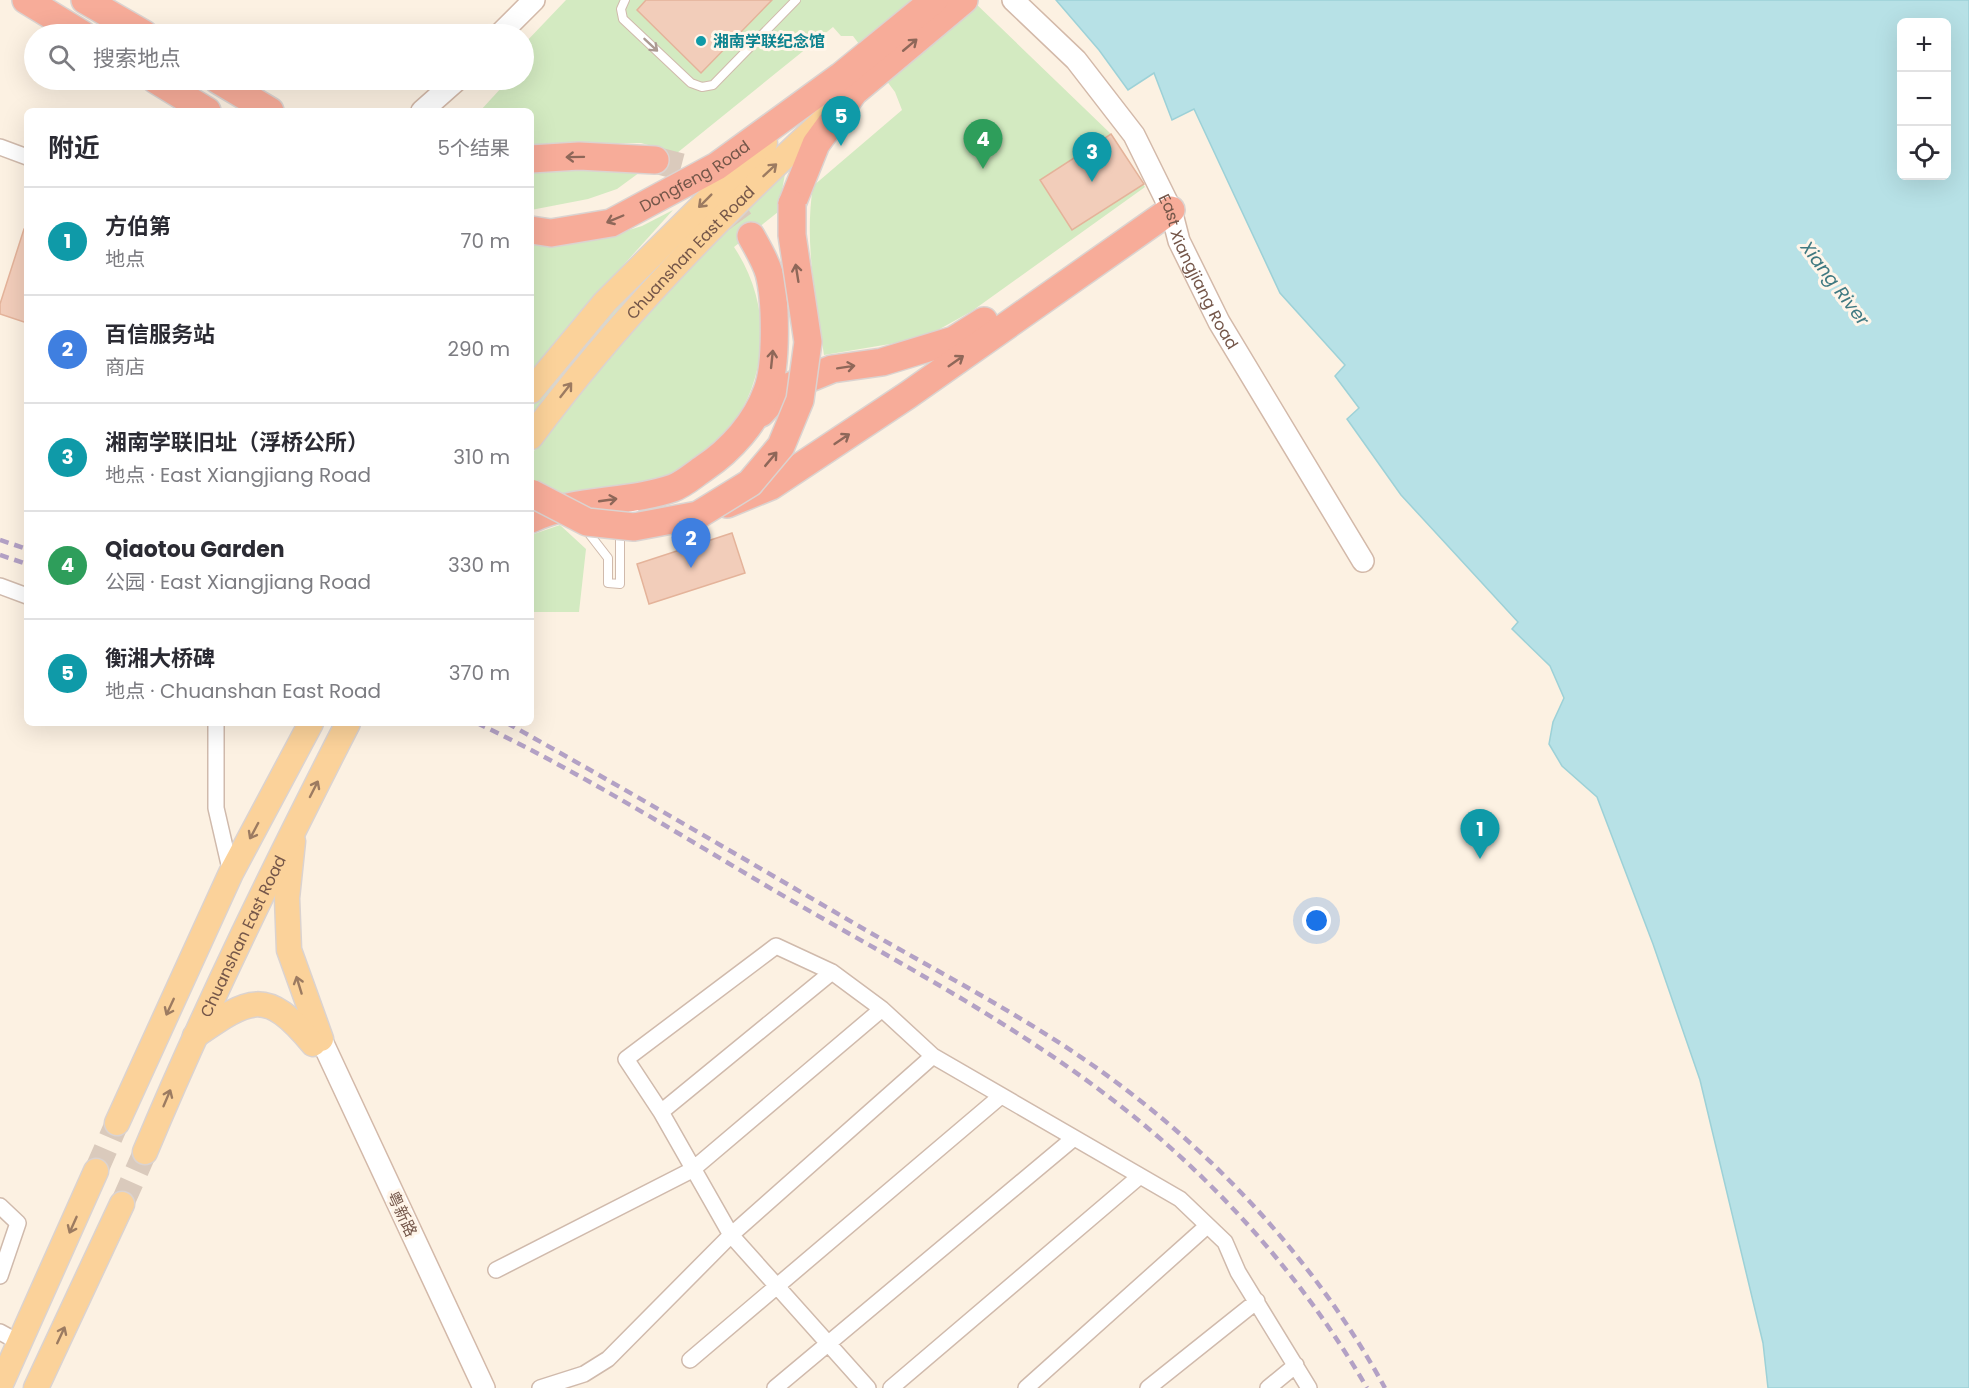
<!DOCTYPE html>
<html lang="zh">
<meta charset="utf-8">
<style>
:root{--surface:#fff;--page:#f7f7f7;--text:#2b2b33;--muted:#7c7c81;--line:#e1e1e2;--accent:#0b8043}
body{margin:0;font-family:Poppins,"Noto Sans SC",sans-serif;background:var(--page);color:var(--text)}
.controls{position:absolute;right:18px;top:18px;display:grid;overflow:hidden;border-radius:9px;box-shadow:0 6px 24px #0002}
.controls button{width:54px;height:54px;display:grid;place-items:center;padding:0;border:0;border-bottom:2px solid var(--line);background:var(--surface);color:var(--text);font:30px sans-serif}
.you{position:absolute;left:1317px;top:921px;width:21px;height:21px;margin:-15px;border:4px solid #fff;border-radius:50%;background:#1a73e8;box-shadow:0 0 0 9px #1a73e833}
.badge{display:grid;place-items:center;width:39px;height:39px;border-radius:50%;background:var(--accent);color:#fff;font-size:20px;font-weight:700}
.pin{position:absolute;translate:-50% -50px;filter:drop-shadow(0 2px 3px #0008)}
.pin::after{content:'';position:absolute;top:32px;width:21px;height:18px;background:inherit;clip-path:polygon(0 0,100% 0,50% 100%)}
.list{margin:0;padding:0;list-style:none}
h2{display:flex;justify-content:space-between;align-items:center;height:78px;margin:0;padding:0 24px;font-size:26px}
h2 small{font-size:20px;font-weight:400;color:var(--muted)}
.list li{display:grid;grid-template-columns:39px 1fr auto;gap:18px;align-items:center;box-sizing:border-box;height:108px;padding:0 24px;border-top:2px solid var(--line)}
.list b{display:block;font-size:22px;white-space:nowrap}
.list p{margin:0;font-size:20px;white-space:nowrap;color:var(--muted)}
.list em{font-size:20px;font-style:normal;color:var(--muted)}
.icon{flex:none;width:33px;height:33px;fill:none;stroke:currentColor;stroke-width:2;stroke-linecap:round;stroke-linejoin:round}
.map{position:relative;flex:none;width:1969px;height:1388px;overflow:hidden}
.search{position:absolute;background:var(--surface);box-shadow:0 6px 24px #0002;left:24px;top:24px;width:510px;height:66px;display:flex;align-items:center;gap:15px;box-sizing:border-box;padding:0 21px;border-radius:33px;color:var(--muted);font-size:22px}
.panel{position:absolute;background:var(--surface);box-shadow:0 6px 24px #0002;left:24px;top:108px;width:510px;height:618px;border-radius:9px}
.map>svg:first-child{display:block}
</style>
<div class="map">
<svg width="1969" height="1388" viewBox="0 0 1969 1388">
<rect width="100%" height="100%" fill="#fcf1e2"/>
<!-- green -->
<path fill="#d3eac1" d="M566,0H972L1111,134L1145,187L972,311L938,330L896,343L824,355C816,299 804,243 813,186L902,110L895,92L853,36H841L833,27L677,153L641,143L531,145V111H480L503,86L502,80H524V44Z
M531,167H647L617,189L588,199L531,210Z
M780,173L785,174L778,212L734,247C789,330 757,434 670,478C659,484 642,484 630,486C597,492 564,498 531,504V455L551,428L639,321Z
M673,210L592,300L531,375V241L606,237L642,226Z
M693,229L531,424V403L591,329Z
M560,525L586,549L579,612H531V535Z"/>
<!-- water -->
<path fill="#b7e1e6" stroke="#9dd1d7" stroke-width="1.5" fill-rule="evenodd" d="M1056,0H1969V1388H1768L1763,1343L1700,1080L1653,944L1597,797L1562,766L1549,744L1553,722L1564,698L1550,666L1512,629L1518,622L1401,495L1347,419L1359,408L1335,376L1345,365L1280,293L1194,109L1172,120L1154,73L1128,90L1099,50ZM1902,22H1946V176H1902Z"/>
<!-- building -->
<path fill="#f2cdba" stroke="#e4b39a" stroke-width="1.5" d="M646,0H772L701,73L637,10Z
M1111,134L1144,184L1072,230L1040,180Z
M24,229H27V323L0,314V304Z
M732,533L745,573L649,604L637,564Z"/>
<g fill="none" stroke-linecap="round" stroke-linejoin="round">
<!-- primary-tunnel -->
<path stroke="#dacabc" stroke-width="24" stroke-dasharray="24 12" stroke-linecap="butt" d="M96,1171L117,1123
M122,1204L145,1152"/>
<!-- highway-tunnel -->
<path stroke="#dacabc" stroke-width="27" stroke-dasharray="27 14" stroke-linecap="butt" d="M655,160L689,169L723,198L751,236"/>
<defs>
<path id="lane" d="M625,0L621,9L623,19L691,83L702,87L713,85L796,0
M587,531L608,558V583L620,584V539L637,504"/>
<path id="street" d="M0,147L27,157
M0,586L27,596
M216,723V808L231,873
M661,1112L832,972
M0,1206L18,1223L0,1276
M496,1270L692,1170L882,1009
M0,1332L20,1343
M690,1360L1001,1096
M540,1388L584,1374L608,1359L731,1235L933,1056
M775,1388L1074,1138
M868,1388L731,1235L661,1112L626,1059L776,946L832,972L882,1009L933,1056L1180,1199L1225,1242L1238,1272L1309,1388
M891,1388L1140,1176
M1026,1388L1207,1226
M1148,1388L1257,1301
M1268,1388L1296,1365"/>
<g id="secondary">
<path id="s1" d="M1013,0L1076,60L1134,135L1171,210L1179,241L1219,322L1363,561"/>
<path d="M500,34L534,0"/>
<path d="M422,111L457,80"/>
<path d="M321,1039L484,1388"/>
</g>
<g id="primary">
<path d="M531,391L605,302L765,143"/>
<path id="s2" d="M531,437C617,321 720,216 826,118"/>
<path d="M293,841L287,898L289,950L321,1039"/>
<path d="M195,1036C250,998 266,987 313,1044"/>
<path d="M117,1123L231,873L311,723"/>
<path id="s3" d="M145,1152C206,1006 276,864 348,723"/>
<path d="M0,1386L96,1171"/>
<path d="M36,1388L122,1204"/>
</g>
<g id="highway">
<path d="M26,0L82,34"/>
<path d="M85,0L144,34"/>
<path d="M156,80L207,111"/>
<path d="M218,80L270,111"/>
<path d="M531,159L579,156L655,160"/>
<path d="M792,204L816,144L854,92L964,0"/>
<path id="s4" d="M531,230L551,233L611,223L717,166L841,76L934,0"/>
<path d="M761,413L783,389L832,369L882,362L954,340L984,321"/>
<path d="M727,504L771,486L908,395L1171,210"/>
<path d="M531,519C575,498 627,504 673,488C684,484 695,474 704,468C731,450 756,422 767,391C777,366 776,299 769,273C765,260 757,247 751,236"/>
</g>
</defs>
<!-- lane casing -->
<use href="#lane" stroke="#d0baac" stroke-width="10"/>
<!-- street casing -->
<use href="#street" stroke="#d0baac" stroke-width="18"/>
<!-- secondary casing -->
<use href="#secondary" stroke="#d3b9a9" stroke-width="24"/>
<!-- primary casing -->
<use href="#primary" stroke="#dbd3d0" stroke-width="27"/>
<!-- highway casing -->
<use href="#highway" stroke="#dbd3d0" stroke-width="30"/>
<!-- lane -->
<use href="#lane" stroke="#fff" stroke-width="8"/>
<!-- street -->
<use href="#street" stroke="#fff" stroke-width="15"/>
<!-- secondary -->
<use href="#secondary" stroke="#fff" stroke-width="21"/>
<!-- primary -->
<use href="#primary" stroke="#fbd29a" stroke-width="24"/>
<!-- highway -->
<use href="#highway" stroke="#f7ac99" stroke-width="27"/>
<!-- rail -->
<path stroke="#b3a1c5" stroke-width="4.5" stroke-dasharray="9 6" stroke-linecap="butt" d="M0,540L27,549
M0,555L27,564
M477,723C584,774 685,838 787,898C894,960 1006,1019 1105,1094C1210,1173 1301,1274 1367,1388
M507,723C625,789 741,857 857,925C938,972 1022,1015 1098,1069C1214,1151 1317,1263 1385,1388"/>
<defs>
<path id="highway-bridge" d="M531,493L587,522L634,527L698,515L750,483L781,446L800,400L808,342L792,235V204"/>
</defs>
<!-- highway-bridge casing -->
<use href="#highway-bridge" stroke="#dbd3d0" stroke-width="30" stroke-linecap="butt"/>
<!-- highway-bridge -->
<use href="#highway-bridge" stroke="#f7ac99" stroke-width="27"/>
</g>
<!-- one-way arrows -->
<defs><path id="oneway-shaft" d="M-6 0H5M1.5-3L5.5 0L1.5 3" fill="none" stroke-width="1.6" stroke-linecap="round" stroke-linejoin="round" transform="scale(1.5)"/></defs>
<use stroke="#ac9a92" href="#oneway-shaft" transform="translate(651 45) rotate(43)"/>
<g stroke="#8e6759">
<use href="#oneway-shaft" transform="translate(910 45) rotate(-40)"/>
<use href="#oneway-shaft" transform="translate(575 157) rotate(179)"/>
<use href="#oneway-shaft" transform="translate(615 219) rotate(157)"/>
<use href="#oneway-shaft" transform="translate(797 273) rotate(-99)"/>
<use href="#oneway-shaft" transform="translate(772 359) rotate(-84)"/>
<use href="#oneway-shaft" transform="translate(956 361) rotate(-35)"/>
<use href="#oneway-shaft" transform="translate(846 367) rotate(-9)"/>
<use href="#oneway-shaft" transform="translate(842 439) rotate(-34)"/>
<use href="#oneway-shaft" transform="translate(771 459) rotate(-50)"/>
<use href="#oneway-shaft" transform="translate(608 500) rotate(-8)"/>
</g>
<g stroke="#9c7b61">
<use href="#oneway-shaft" transform="translate(770 170) rotate(-43)"/>
<use href="#oneway-shaft" transform="translate(705 201) rotate(135)"/>
<use href="#oneway-shaft" transform="translate(566 390) rotate(-52)"/>
<use href="#oneway-shaft" transform="translate(314 789) rotate(-63)"/>
<use href="#oneway-shaft" transform="translate(254 831) rotate(118)"/>
<use href="#oneway-shaft" transform="translate(299 985) rotate(-107)"/>
<use href="#oneway-shaft" transform="translate(170 1007) rotate(115)"/>
<use href="#oneway-shaft" transform="translate(167 1098) rotate(-67)"/>
<use href="#oneway-shaft" transform="translate(73 1225) rotate(114)"/>
<use href="#oneway-shaft" transform="translate(61 1335) rotate(-65)"/>
</g>
<!-- markers -->
<circle fill="#0f9aa8" stroke="#fff5e9" stroke-width="2" cx="701" cy="41" r="6"/>
<g text-anchor="middle" dominant-baseline="central" stroke-width="6" stroke-linejoin="round" paint-order="stroke">
<!-- culture labels -->
<g font-size="16" font-weight="bold" fill="#0d838f" stroke="#fff5e9" text-anchor="start">
<text x="713" y="41">湘南学联纪念馆</text>
</g>
<!-- street labels -->
<g font-size="16" fill="#745649" stroke="#fff5e9">
<text stroke="none"><textPath href="#s4" startOffset="177">Dongfeng Road</textPath></text>
<text stroke="none"><textPath href="#s2" startOffset="244">Chuanshan East Road</textPath></text>
<text stroke="none"><textPath href="#s1" startOffset="333">East Xiangjiang Road</textPath></text>
<text stroke="none"><textPath href="#s3" startOffset="237">Chuanshan East Road</textPath></text>
<text transform="translate(402 1214) rotate(65)">粤新路</text>
</g>
<!-- water labels -->
<g font-size="18" font-style="italic" fill="#3f7981" stroke="#fff5e9">
<text transform="translate(1835 283) rotate(53)">Xiang River</text>
</g>
</g>
</svg>
<div class="controls">
<button>+</button>
<button>−</button>
<button><svg class="icon" aria-label="locate" viewBox="0 0 24 24"><circle cx="12" cy="12" r="6"/><path d="M12 2v4M12 18v4M2 12h4M18 12h4"/></svg></button>
</div>
<div class="you"></div>
<div class="pin badge" style="left:1480px;top:859px;background:#0f9aa8">1</div>
<div class="pin badge" style="left:691px;top:568px;background:#3f7fe0">2</div>
<div class="pin badge" style="left:1092px;top:182px;background:#0f9aa8">3</div>
<div class="pin badge" style="left:983px;top:169px;background:#2e9e5b">4</div>
<div class="pin badge" style="left:841px;top:146px;background:#0f9aa8">5</div>
<div class="search"><svg class="icon" aria-label="search" viewBox="0 0 24 24"><circle cx="10" cy="10" r="6"/><path d="M15 15l6 6"/></svg>搜索地点</div>
<section class="panel">
<h2>附近<small>5个结果</small></h2>
<ul class="list">
<li><span class="badge" style="background:#0f9aa8">1</span><div><b>方伯第</b><p>地点</p></div><em>70 m</em></li>
<li><span class="badge" style="background:#3f7fe0">2</span><div><b>百信服务站</b><p>商店</p></div><em>290 m</em></li>
<li><span class="badge" style="background:#0f9aa8">3</span><div><b>湘南学联旧址（浮桥公所）</b><p>地点 · East Xiangjiang Road</p></div><em>310 m</em></li>
<li><span class="badge" style="background:#2e9e5b">4</span><div><b>Qiaotou Garden</b><p>公园 · East Xiangjiang Road</p></div><em>330 m</em></li>
<li><span class="badge" style="background:#0f9aa8">5</span><div><b>衡湘大桥碑</b><p>地点 · Chuanshan East Road</p></div><em>370 m</em></li>
</ul>
</section>
</div>
